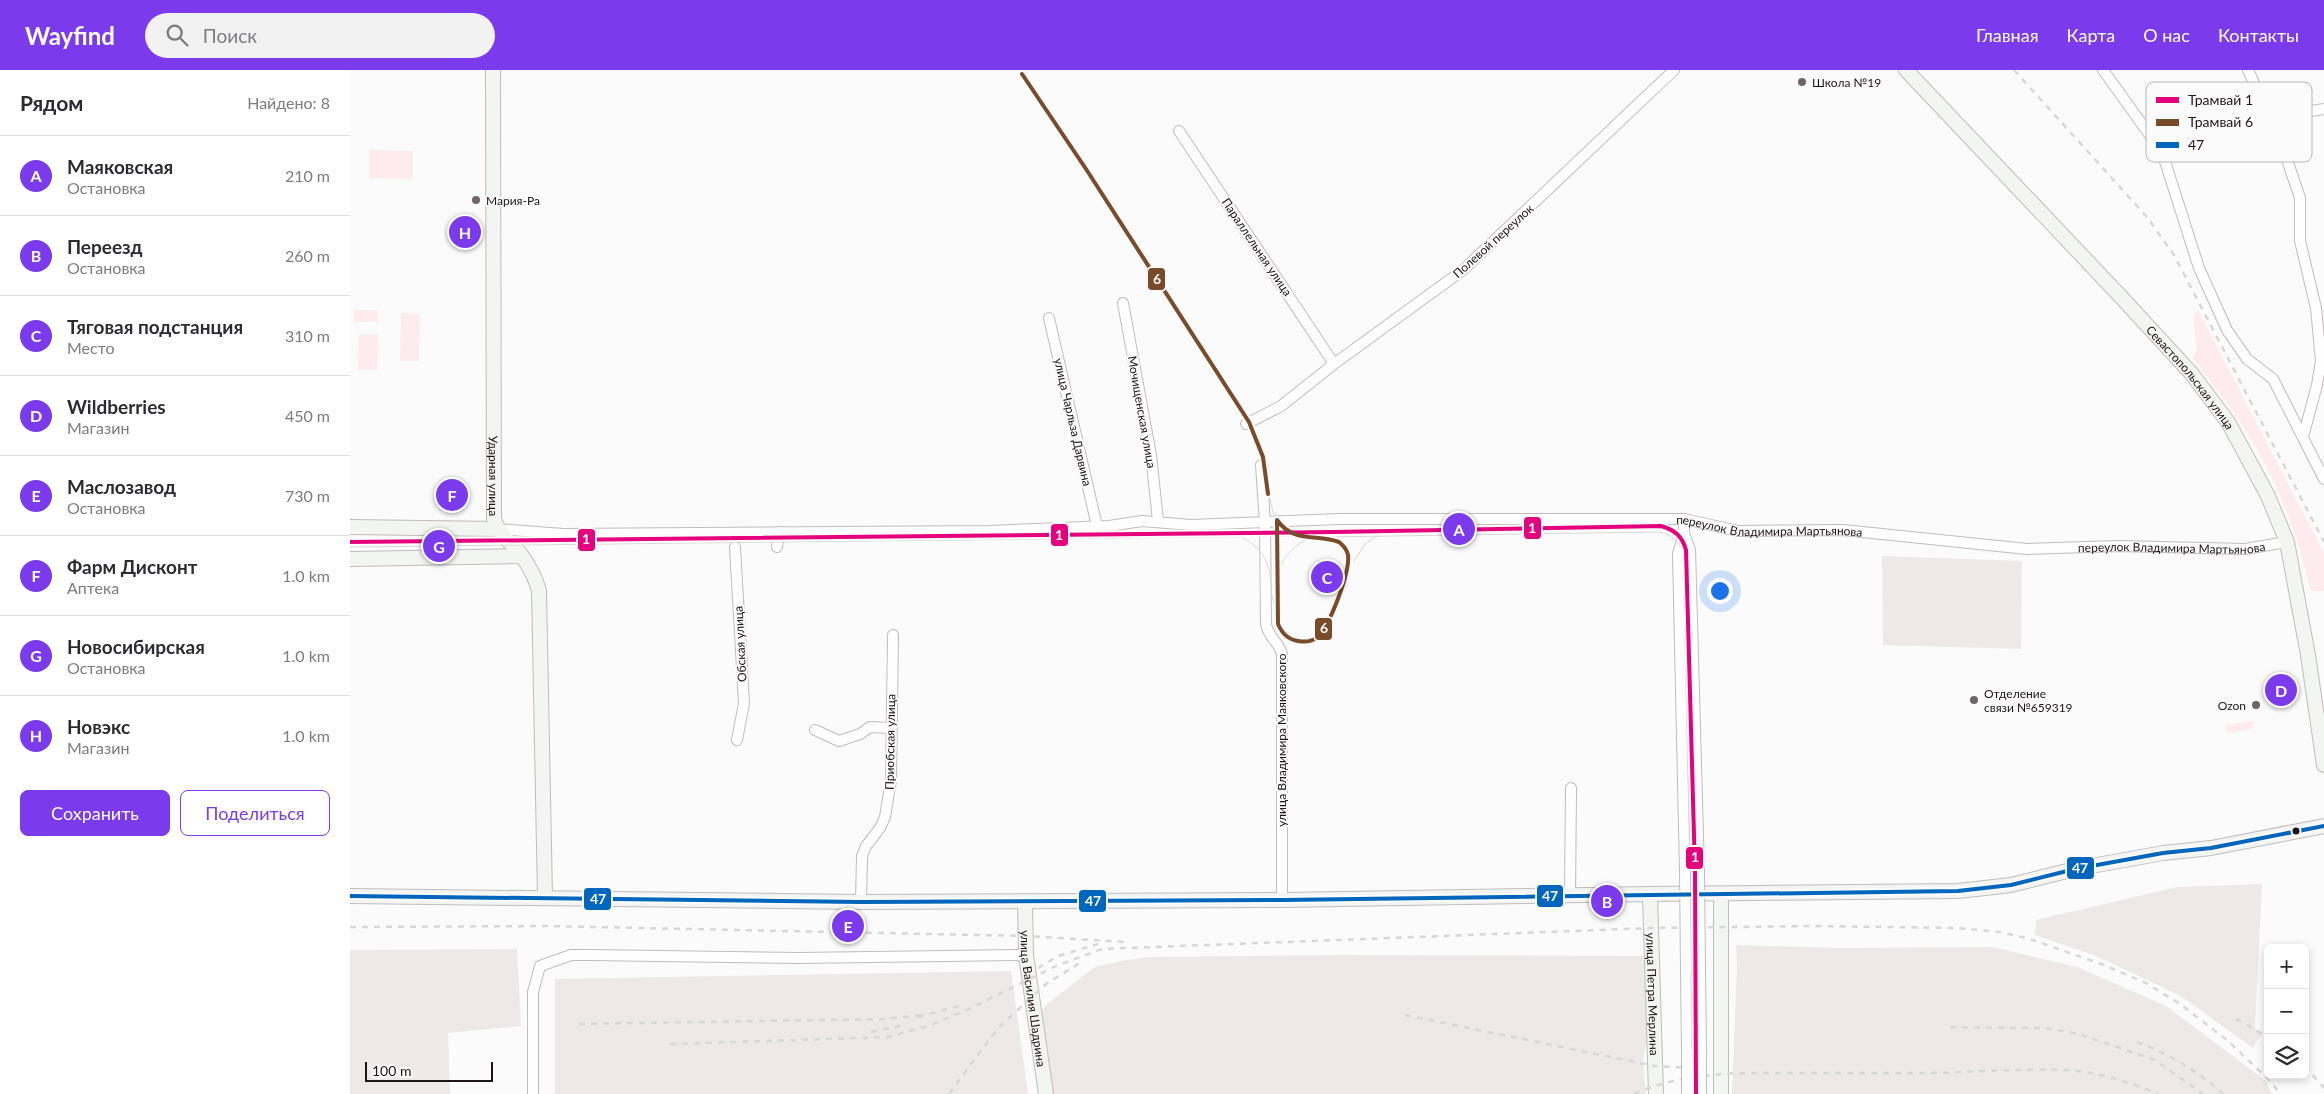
<!DOCTYPE html>
<html lang="ru">
<meta charset="utf-8">
<style>
:root{--surface:#fff;--page:#f2f2f3;--text:#2b2b33;--muted:#7c7c81;--line:#e1e1e2;--accent:#7c3aed}
body{margin:0;font-family:Lato,sans-serif;background:var(--page);color:var(--text)}
.controls{position:absolute;right:15px;bottom:15px;display:grid;overflow:hidden;border-radius:8px;box-shadow:0 2px 8px #0003}
.controls button{width:45px;height:45px;display:grid;place-items:center;padding:0;border:0;border-bottom:1px solid var(--line);background:var(--surface);color:var(--text);font:25px sans-serif}
.scale{position:absolute;left:15px;bottom:12px;width:128px;box-sizing:border-box;padding-left:5px;border:2px solid #201416;border-top:0;font-size:14px;line-height:18px;white-space:nowrap;color:#201416;-webkit-text-stroke:4px #fbfbfb;paint-order:stroke}
.you{position:absolute;left:1369px;top:520px;width:18px;height:18px;margin:-12px;border:4px solid #fff;border-radius:50%;background:#1a73e8;box-shadow:0 0 0 8px #1a73e833}
.badge{display:grid;place-items:center;width:32px;height:32px;border-radius:50%;background:var(--accent);color:#fff;font-size:16px;font-weight:700}
.pin{position:absolute;translate:-50% -50%;border:2px solid #fff;box-shadow:0 1px 5px #0006}
.list{margin:0;padding:0;list-style:none}
h2{display:flex;justify-content:space-between;align-items:center;height:65px;margin:0;padding:0 20px;font-size:21px}
h2 small{font-size:16px;font-weight:400;color:var(--muted)}
.list li{display:grid;grid-template-columns:32px 1fr auto;gap:15px;align-items:center;box-sizing:border-box;height:80px;padding:0 20px;border-top:1px solid var(--line)}
.list b{display:block;font-size:19px;white-space:nowrap}
.list p{margin:0;font-size:16px;white-space:nowrap;color:var(--muted)}
.list em{font-size:16px;font-style:normal;color:var(--muted)}
.actions{display:flex;gap:10px;padding:15px 20px}
.actions a{flex:1;padding:11px 0;border:1px solid var(--accent);border-radius:8px;text-align:center;font-size:18px;color:var(--accent)}
.actions .main{background:var(--accent);color:#fff}
.icon{flex:none;width:28px;height:28px;fill:none;stroke:currentColor;stroke-width:2;stroke-linecap:round;stroke-linejoin:round}
.map{position:relative;flex:none;width:1974px;height:1024px;overflow:hidden}
header{display:flex;align-items:center;gap:30px;box-sizing:border-box;height:70px;padding:0 25px;background:var(--accent);color:#fff}
header strong{font-size:24px}
nav{display:flex;gap:28px;margin-inline-start:auto;font-size:18px}
.search{width:350px;height:45px;background:var(--page);display:flex;align-items:center;gap:12px;box-sizing:border-box;padding:0 18px;border-radius:28px;color:var(--muted);font-size:19px}
main{display:flex}
aside{flex:1;background:var(--surface)}
.map>svg:first-child{display:block}
</style>
<header>
<strong>Wayfind</strong>
<div class="search"><svg class="icon" aria-label="search" viewBox="0 0 24 24"><circle cx="10" cy="10" r="6"/><path d="M15 15l6 6"/></svg>Поиск</div>
<nav><a>Главная</a><a>Карта</a><a>О нас</a><a>Контакты</a></nav>
</header>
<main>
<aside>
<h2>Рядом<small>Найдено: 8</small></h2>
<ul class="list">
<li><span class="badge">A</span><div><b>Маяковская</b><p>Остановка</p></div><em>210 m</em></li>
<li><span class="badge">B</span><div><b>Переезд</b><p>Остановка</p></div><em>260 m</em></li>
<li><span class="badge">C</span><div><b>Тяговая подстанция</b><p>Место</p></div><em>310 m</em></li>
<li><span class="badge">D</span><div><b>Wildberries</b><p>Магазин</p></div><em>450 m</em></li>
<li><span class="badge">E</span><div><b>Маслозавод</b><p>Остановка</p></div><em>730 m</em></li>
<li><span class="badge">F</span><div><b>Фарм Дисконт</b><p>Аптека</p></div><em>1.0 km</em></li>
<li><span class="badge">G</span><div><b>Новосибирская</b><p>Остановка</p></div><em>1.0 km</em></li>
<li><span class="badge">H</span><div><b>Новэкс</b><p>Магазин</p></div><em>1.0 km</em></li>
</ul>
<div class="actions"><a class="main">Сохранить</a><a>Поделиться</a></div>
</aside>
<div class="map">
<svg width="1974" height="1024" viewBox="0 0 1974 1024">
<rect width="100%" height="100%" fill="#fbfbfb"/>
<!-- built -->
<path fill="#eee8e9" d="M1532,486L1672,491L1671,579L1533,575Z
M1912,814L1905,957L1911,965L1903,978L1829,925L1746,886L1685,865L1686,850L1827,817Z
M1386,875L1491,878L1643,877L1727,897L1816,936L1916,1011L1922,1024H1382L1387,894Z
M167,879L171,956L98,963L100,1024H0V880Z
M989,885L1296,886L1298,963L1293,991L1296,1024H702L691,941L697,934L745,897L771,891L798,887Z
M661,901L678,1024H205V909Z"/>
<!-- green -->
<path fill="#fdebed" d="M19,80L63,81V109L19,108Z
M4,240H27L28,252H4Z
M1848,240L1974,483V521H1961C1946,457 1922,397 1884,343C1871,324 1856,306 1842,288L1847,281L1843,246Z
M51,243L70,244L69,291H50Z
M9,264L28,265L27,300L8,299Z
M1902,651L1903,659L1877,663L1876,655Z"/>
<g fill="none" stroke-linecap="round" stroke-linejoin="round">
<defs>
<g id="street">
<path d="M1753,0L1812,82L1849,198L1877,260L1897,289L1923,309L1974,409"/>
<path d="M1898,0L1930,69L1950,128V171L1966,238L1971,291L1967,315L1953,367"/>
<path d="M1919,46L1935,45L1974,39"/>
<path d="M829,61L984,294"/>
<path d="M773,233L801,385L808,451"/>
<path d="M699,248L747,456"/>
<path d="M896,354L931,336L984,294L1113,200L1324,0"/>
<path d="M911,395L915,453L916,554C918,567 929,572 932,584V830"/>
<path d="M1334,449V463L1328,484L1335,802"/>
<path id="s1" d="M147,459L213,464L639,461L759,456L792,451L841,455L989,449H1334L1388,461L1493,460L1677,479L1769,476L1895,479L1937,472"/>
<path d="M1334,463L1340,480L1349,802"/>
<path d="M385,477L394,633L387,670"/>
<path d="M427,477L429,462"/>
<path d="M465,660L489,671L510,664L520,657L541,658"/>
<path d="M1220,825L1221,718"/>
<path d="M511,832L512,786L516,776L530,758L535,747L541,710L543,565"/>
<path d="M1350,900L1351,982"/>
<path d="M1336,901L1337,981"/>
<path d="M183,1024V922L190,896L221,885H239L447,888L676,885"/>
</g>
<g id="secondary">
<path id="s2" d="M143,0L144,449C149,466 163,473 172,486C179,496 186,509 189,521L195,827"/>
<path id="s3" d="M1556,0L1773,229L1841,303L1878,352L1918,426L1937,472L1958,585L1974,695"/>
<path d="M0,457L147,459"/>
<path d="M0,489L172,486"/>
<path id="s4" d="M1300,824L1306,1024"/>
<path d="M0,826L511,832L932,830L1300,824L1608,821L1661,815L1725,799L1813,783L1861,778L1974,756"/>
<path id="s5" d="M675,831L676,885L696,1024"/>
<path d="M1371,1024V824"/>
</g>
</defs>
<!-- street casing -->
<use href="#street" stroke="#c2bcbc" stroke-width="12"/>
<!-- secondary casing -->
<use href="#secondary" stroke="#c2bcbc" stroke-width="16"/>
<!-- street -->
<use href="#street" stroke="#fefefe" stroke-width="10"/>
<!-- secondary -->
<use href="#secondary" stroke="#f3f5f3" stroke-width="14"/>
<!-- tram -->
<path stroke="#d8d8d8" stroke-width="1" d="M671,0L704,47L900,352C907,366 915,379 918,394C920,406 918,418 920,429C925,462 946,466 974,467L1309,462C1322,465 1329,470 1333,483L1340,801L1342,1024
M893,468C912,478 918,490 921,511
M0,477L947,466
M1004,491L1015,474L1027,466
M921,522L930,556L945,568H959L970,563L974,558L984,534L997,516
M926,532C927,498 929,485 960,467"/>
<!-- rail -->
<path stroke="#d8d8d8" stroke-width="2.5" stroke-dasharray="6 6" stroke-linecap="butt" d="M1664,0L1797,147L1824,185L1974,472
M0,857L197,856L676,866L775,872
M688,898L708,886L748,874
M1055,945L1305,996L1362,999
M568,947L609,936
M1886,949L1918,967
M229,954L534,949L574,945
M1600,957L1695,958L1729,964L1805,990L1853,1024
M521,962L555,955
M1787,972C1819,984 1848,1001 1873,1024
M320,974L538,967L581,955L619,939L706,896L752,879L1302,858L1465,856L1607,858L1650,862L1680,869L1754,895L1796,913L1830,934L1877,970L1922,1013L1930,1024
M1955,996L1974,1018
M599,1024L648,958L696,914L733,891
M1284,1024C1337,1001 1387,1003 1444,1003C1485,1003 1527,1003 1569,1003C1617,1003 1670,998 1717,1000C1749,1002 1779,1012 1808,1024"/>
<defs>
<path id="street-bridge" d="M1335,802L1336,901
M1349,802L1350,900
M1337,981V1024
M1351,982V1024"/>
</defs>
<!-- street-bridge casing -->
<use href="#street-bridge" stroke="#c2bcbc" stroke-width="12" stroke-linecap="butt"/>
<!-- street-bridge -->
<use href="#street-bridge" stroke="#fefefe" stroke-width="10"/>
<defs>
<path id="bus-1" d="M0,826L511,832L932,830L1608,821L1661,815L1725,799L1813,783L1861,778L1974,756"/>
</defs>
<!-- bus-1 casing -->
<use href="#bus-1" stroke="#fbfbfb" stroke-width="8"/>
<!-- bus-1 -->
<use href="#bus-1" stroke="#0065bd" stroke-width="4"/>
<defs>
<path id="tram-1" d="M0,472L984,462L1311,456C1325,460 1332,466 1336,480L1345,801L1346,1024"/>
<path id="tram-2" d="M672,4L736,99L899,352L913,387L918,424
M927,450C943,473 967,464 989,472C994,476 997,479 998,485C1000,502 980,557 966,568C961,572 954,572 948,571C937,569 932,563 928,554Z"/>
</defs>
<!-- tram-1 casing -->
<use href="#tram-1" stroke="#fbfbfb" stroke-width="8"/>
<!-- tram-2 casing -->
<use href="#tram-2" stroke="#fbfbfb" stroke-width="8"/>
<!-- tram-1 -->
<use href="#tram-1" stroke="#e5007d" stroke-width="4"/>
<!-- tram-2 -->
<use href="#tram-2" stroke="#7a4b2a" stroke-width="4"/>
</g>
<!-- markers -->
<g fill="#6d6566" stroke="#fbfbfb" stroke-width="2">
<circle cx="1452" cy="12" r="5"/>
<circle cx="126" cy="130" r="5"/>
<circle cx="1624" cy="630" r="5"/>
<circle cx="1906" cy="635" r="5"/>
</g>
<circle fill="#201416" stroke="#fbfbfb" stroke-width="2" cx="1946" cy="761" r="4.5"/>
<g text-anchor="middle" dominant-baseline="central" stroke-width="4" stroke-linejoin="round" paint-order="stroke">
<!-- poi labels -->
<g font-size="12" fill="#201416" stroke="#fbfbfb" text-anchor="start">
<text x="1462" y="12">Школа №19</text>
<text x="136" y="130">Мария-Ра</text>
<text x="1634" y="623">Отделение<tspan x="1634" dy="14">связи №659319</tspan></text>
<text x="1896" y="635" text-anchor="end">Ozon</text>
</g>
<!-- street labels -->
<g font-size="12" fill="#201416" stroke="#fbfbfb">
<text transform="translate(1143 171) rotate(-42)">Полевой переулок</text>
<text transform="translate(907 177) rotate(56)">Параллельная улица</text>
<text stroke="none"><textPath href="#s3" startOffset="419">Севастопольская улица</textPath></text>
<text transform="translate(792 342) rotate(80)">Мочищенская улица</text>
<text transform="translate(723 352) rotate(77)">улица Чарльза Дарвина</text>
<text stroke="none"><textPath href="#s2" startOffset="406">Ударная улица</textPath></text>
<text stroke="none"><textPath href="#s1" startOffset="1274">переулок Владимира Мартьянова</textPath></text>
<text stroke="none"><textPath href="#s1" startOffset="1678">переулок Владимира Мартьянова</textPath></text>
<text transform="translate(390 574) rotate(-93)">Обская улица</text>
<text transform="translate(931 670) rotate(-90)">улица Владимира Маяковского</text>
<text transform="translate(540 672) rotate(-89)">Приобская улица</text>
<text stroke="none"><textPath href="#s4" startOffset="100">улица Петра Мерлина</textPath></text>
<text stroke="none"><textPath href="#s5" startOffset="98">улица Василия Шадрина</textPath></text>
</g>
</g>
<!-- legend -->
<rect x="1796" y="12" width="166" height="80" rx="8" fill="#fbfbfb" stroke="#b9b6b6" stroke-width="1"/>
<rect x="1806" y="27" width="23" height="6" fill="#e5007d"/>
<rect x="1806" y="49" width="23" height="7" fill="#7a4b2a"/>
<rect x="1806" y="72" width="23" height="6" fill="#0065bd"/>
<g font-size="14" fill="#201416">
<text x="1838" y="35">Трамвай 1</text>
<text x="1838" y="57">Трамвай 6</text>
<text x="1838" y="80">47</text>
</g>
<g stroke="#fbfbfb" stroke-width="2">
<rect x="797" y="197" width="19" height="24" rx="5" fill="#7a4b2a"/>
<rect x="1173" y="446" width="19" height="24" rx="5" fill="#e5007d"/>
<rect x="700" y="453" width="19" height="24" rx="5" fill="#e5007d"/>
<rect x="227" y="458" width="19" height="24" rx="5" fill="#e5007d"/>
<rect x="964" y="547" width="19" height="24" rx="5" fill="#7a4b2a"/>
<rect x="1335" y="776" width="19" height="24" rx="5" fill="#e5007d"/>
<rect x="1716" y="786" width="29" height="24" rx="5" fill="#0065bd"/>
<rect x="1186" y="814" width="28" height="24" rx="5" fill="#0065bd"/>
<rect x="233" y="817" width="29" height="24" rx="5" fill="#0065bd"/>
<rect x="728" y="819" width="29" height="24" rx="5" fill="#0065bd"/>
</g>
<g font-size="14" text-anchor="middle" font-weight="bold" fill="#fff">
<text x="807" y="214">6</text>
<text x="1182" y="463">1</text>
<text x="709" y="470">1</text>
<text x="236" y="474">1</text>
<text x="974" y="563">6</text>
<text x="1345" y="792">1</text>
<text x="1730" y="803">47</text>
<text x="1200" y="831">47</text>
<text x="248" y="834">47</text>
<text x="743" y="836">47</text>
</g>
</svg>
<div class="controls">
<button>+</button>
<button>−</button>
<button><svg class="icon" aria-label="layers" viewBox="0 0 24 24"><path d="M12 4l9 5-9 5-9-5zM3 14l9 5 9-5"/></svg></button>
</div>
<div class="scale">100 m</div>
<div class="you"></div>
<div class="pin badge" style="left:1109px;top:459px">A</div>
<div class="pin badge" style="left:1257px;top:831px">B</div>
<div class="pin badge" style="left:977px;top:507px">C</div>
<div class="pin badge" style="left:1931px;top:620px">D</div>
<div class="pin badge" style="left:498px;top:856px">E</div>
<div class="pin badge" style="left:102px;top:425px">F</div>
<div class="pin badge" style="left:89px;top:476px">G</div>
<div class="pin badge" style="left:115px;top:162px">H</div>
</div>
</main>
